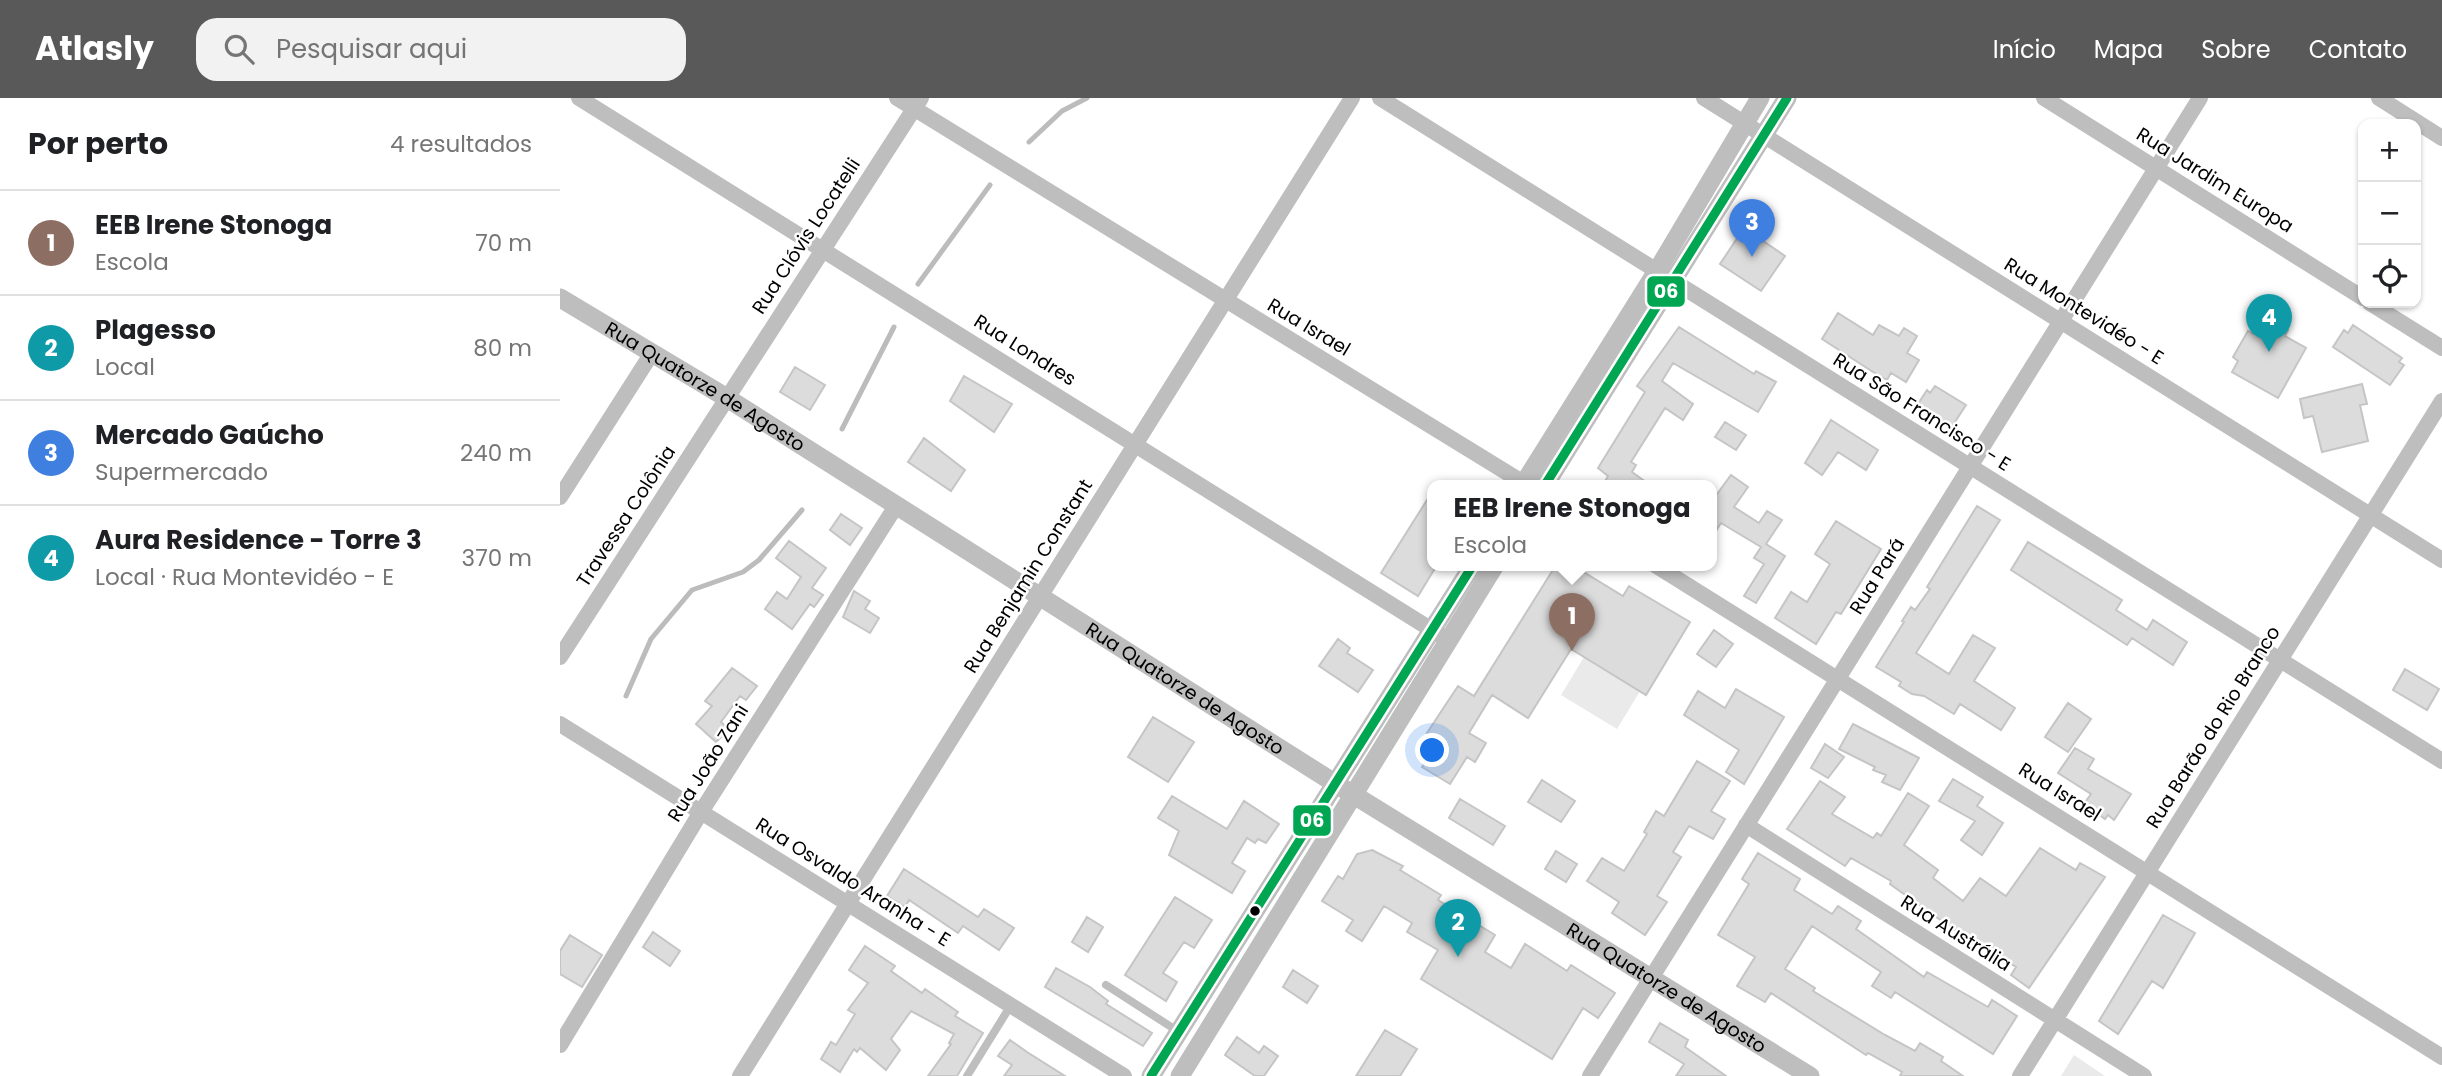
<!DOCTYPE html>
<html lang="pt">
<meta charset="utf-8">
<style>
:root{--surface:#fff;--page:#f2f2f2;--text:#202124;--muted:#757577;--line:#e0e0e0;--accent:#595959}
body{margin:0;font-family:Poppins,sans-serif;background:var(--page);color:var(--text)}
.controls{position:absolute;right:21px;top:21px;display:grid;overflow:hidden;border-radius:14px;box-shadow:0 2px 5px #0004}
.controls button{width:63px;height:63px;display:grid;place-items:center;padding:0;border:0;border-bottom:2px solid var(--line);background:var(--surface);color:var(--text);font:35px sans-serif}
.you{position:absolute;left:873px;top:653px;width:24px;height:24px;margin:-18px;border:5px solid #fff;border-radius:50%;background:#1a73e8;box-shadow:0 0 0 10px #1a73e833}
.badge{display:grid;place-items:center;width:46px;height:46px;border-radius:50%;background:var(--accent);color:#fff;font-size:23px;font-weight:700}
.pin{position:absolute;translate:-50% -58px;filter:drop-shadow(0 2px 4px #0008)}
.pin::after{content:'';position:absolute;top:37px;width:24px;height:21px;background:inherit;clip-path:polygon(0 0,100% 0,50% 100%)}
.popup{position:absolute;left:867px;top:382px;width:290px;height:91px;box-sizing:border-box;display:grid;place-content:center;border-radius:14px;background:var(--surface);filter:drop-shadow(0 2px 5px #0005);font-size:23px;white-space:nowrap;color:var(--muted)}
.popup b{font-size:26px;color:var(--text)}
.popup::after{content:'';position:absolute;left:50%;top:100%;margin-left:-14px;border:14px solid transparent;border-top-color:var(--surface)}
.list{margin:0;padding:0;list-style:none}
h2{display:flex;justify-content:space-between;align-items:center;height:91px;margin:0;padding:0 28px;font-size:30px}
h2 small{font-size:23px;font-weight:400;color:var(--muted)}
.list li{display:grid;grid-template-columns:46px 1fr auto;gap:21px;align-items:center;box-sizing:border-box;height:105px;padding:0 28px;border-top:2px solid var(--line)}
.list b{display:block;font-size:26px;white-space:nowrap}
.list p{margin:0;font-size:23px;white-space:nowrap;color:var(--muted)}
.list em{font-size:23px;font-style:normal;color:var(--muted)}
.icon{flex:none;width:38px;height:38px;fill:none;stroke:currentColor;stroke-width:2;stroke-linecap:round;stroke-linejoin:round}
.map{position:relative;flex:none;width:1882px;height:978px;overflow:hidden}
header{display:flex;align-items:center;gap:42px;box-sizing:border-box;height:98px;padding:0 35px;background:var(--accent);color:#fff}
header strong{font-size:33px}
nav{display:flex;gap:38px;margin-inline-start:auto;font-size:24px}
.search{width:490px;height:63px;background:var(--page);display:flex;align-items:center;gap:18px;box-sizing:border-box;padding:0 24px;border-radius:21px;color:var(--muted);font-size:26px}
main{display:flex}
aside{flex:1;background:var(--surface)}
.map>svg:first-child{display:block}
</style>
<header>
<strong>Atlasly</strong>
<div class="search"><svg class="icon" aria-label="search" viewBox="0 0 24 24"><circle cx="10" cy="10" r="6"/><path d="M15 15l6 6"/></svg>Pesquisar aqui</div>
<nav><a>Início</a><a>Mapa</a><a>Sobre</a><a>Contato</a></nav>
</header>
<main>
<aside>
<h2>Por perto<small>4 resultados</small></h2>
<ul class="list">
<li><span class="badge" style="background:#8d6e63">1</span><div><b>EEB Irene Stonoga</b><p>Escola</p></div><em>70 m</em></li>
<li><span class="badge" style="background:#0f9aa8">2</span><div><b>Plagesso</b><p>Local</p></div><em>80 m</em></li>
<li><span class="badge" style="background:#3f7fe0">3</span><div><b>Mercado Gaúcho</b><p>Supermercado</p></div><em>240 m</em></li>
<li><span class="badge" style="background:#0f9aa8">4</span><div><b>Aura Residence - Torre 3</b><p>Local · Rua Montevidéo - E</p></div><em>370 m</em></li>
</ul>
</aside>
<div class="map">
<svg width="1882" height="978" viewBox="0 0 1882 978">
<rect width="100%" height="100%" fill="#fff"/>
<!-- green -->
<path fill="#eaeaea" d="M1024,559L1080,593L1057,631L1001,597Z
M1514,957L1545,978H1501Z"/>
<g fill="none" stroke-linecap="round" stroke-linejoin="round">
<!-- stream -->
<path stroke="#bcbcbc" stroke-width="5" d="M469,44L502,13L527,0
M358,186L430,87
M282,331L334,229
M66,598L91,541L132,492L183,474L199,462L242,412"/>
</g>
<!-- building -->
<path fill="#dcdcdc" stroke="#c5c5c5" stroke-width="2" d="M1184,130L1225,158L1201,193L1160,166Z
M1278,215L1313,237L1319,227L1339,238L1344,230L1357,238L1347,255L1359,262L1346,284L1331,275L1327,282L1313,274L1262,241Z
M1704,218L1728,232L1725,238L1746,250L1718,300L1672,274L1678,263L1673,259L1688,233L1693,236Z
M1793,227L1842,260L1839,264L1844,267L1830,287L1773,249L1784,232L1788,235Z
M1119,229L1194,276L1196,273L1216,284L1198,314L1113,265L1102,283L1133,306L1123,322L1105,310L1071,364L1076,367L1072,374L1090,387H1043L1048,378L1038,370L1085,294L1077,288Z
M235,269L265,287L250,312L220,294Z
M404,278L452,306L434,334L390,303Z
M1802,286L1807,306L1800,307L1808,343L1762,354L1753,318L1744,320L1740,301Z
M1375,288L1406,307L1391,330L1356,309L1367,292L1370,295Z
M1271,322L1318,352L1306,372L1278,354L1262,377L1245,365Z
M1165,324L1186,337L1176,352L1155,339Z
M364,340L405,372L391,393L348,364Z
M1171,377L1188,389L1174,409L1199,425L1207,413L1222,422L1206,446L1225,458L1196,505L1184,498L1204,466L1194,460L1201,449L1161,425L1152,439V403Z
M872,394V467H877L858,498L821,475Z
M1417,408L1440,422L1356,555L1389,576L1413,537L1435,550L1414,583L1455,610L1441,632L1400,606L1394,616L1364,598L1352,596L1339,588L1341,584L1316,569L1344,524L1342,523L1351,509L1355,512L1370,491L1367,489Z
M281,416L302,430L290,447L270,432Z
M1276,423L1321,451L1281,516L1276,514L1256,546L1215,520L1231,494L1247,504L1270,466L1255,456Z
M229,443L266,470L252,490L263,497L254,509L250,506L232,531L205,511L217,494L227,501L241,479L216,460Z
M1468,444L1562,502L1556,512L1587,532L1593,522L1627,544L1613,567L1572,540L1567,547L1451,472Z
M996,467H1012L1063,498L1069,488L1130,524L1086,597L1011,551L968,620L932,597L909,635L926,645L915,664L907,659L890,686L862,669L879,642L867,635L898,588L914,598Z
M294,493L310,503L305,511L319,520L310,535L283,519Z
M1154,532L1173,546L1156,569L1137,556Z
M778,541L790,550L787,555L813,572L798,594L759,568Z
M172,570L197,588L186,602L180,598L161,624L169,631L156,644L136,626L152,608L145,603Z
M1845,571L1879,591L1867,612L1833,592Z
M1176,591L1224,619L1184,686L1166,674L1179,652L1124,617L1138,593L1165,610Z
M1508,605L1531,621L1508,654L1485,639Z
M593,619L634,644L608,684L568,659Z
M1293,626L1359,660L1340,692L1322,684L1326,677L1313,672L1315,669L1279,651Z
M1265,646L1284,659L1268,680L1251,670Z
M1515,650L1534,661L1528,671L1571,696L1554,722L1548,717L1545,721L1534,713L1532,717L1521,710L1531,696L1498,675Z
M1137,663L1170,683L1151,713L1165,721L1153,741L1129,728L1113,754L1121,759L1097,798L1107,804L1085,837L1052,815L1059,804L1027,783L1042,760L1064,773L1087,736L1084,734L1096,713L1104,718Z
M1393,681L1423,699L1417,708L1443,725L1422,757L1401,742L1415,723L1379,703Z
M982,682L1015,703L1001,724L968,704Z
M1260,683L1285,699L1272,716L1313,740L1317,735L1321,738L1348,695L1369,708L1344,747L1378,772L1373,780L1403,803L1420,780L1446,798L1480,750L1516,772L1520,765L1545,779L1469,890L1451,877L1456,869L1419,846L1417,848L1330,786L1331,783L1291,760L1285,768L1227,731Z
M612,698L667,731L684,703L719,726L706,745L698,741L695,745L687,740L672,765L685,773L672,795L609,757L619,733L598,720Z
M900,701L945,728L933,747L889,720Z
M812,752L843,768L840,772L881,797L878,802L935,837L925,854L951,870L965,846L1007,873L1011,867L1055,895L1038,920L1023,910L992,961L861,881L878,852L847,834L852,825L824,808L802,843L786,833L793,822L762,803L778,778L783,781L797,756Z
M996,753L1017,766L1006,784L985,771Z
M1198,755L1240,781L1234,792L1272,816L1278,808L1301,823L1296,831L1364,879L1367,874L1428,909L1432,902L1457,918L1433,956L1335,894L1331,900L1312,888L1321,874L1252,828L1225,871L1255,890L1253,893L1325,937L1355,953L1360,945L1383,959L1381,963L1403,978H1340L1342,974L1308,955L1306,957L1211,895L1205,904L1177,888L1195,859L1158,837L1189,786L1182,781Z
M344,771L418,819L424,811L454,830L439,852L403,828L398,835L349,802L345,809L327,798Z
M615,799L652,822L634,850L624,844L603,875L617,884L606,903L565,877Z
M1603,817L1635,835L1603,890L1592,883L1558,936L1539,923Z
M527,819L543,829L528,854L512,844Z
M93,834L120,853L110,868L83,849Z
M10,837L42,857L22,889L0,876V853Z
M305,848L335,868L331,873L362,895L365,891L398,914L395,918L423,935L397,978H368L391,946L389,945L394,936L351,913L331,941L340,952L326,972L300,950L297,954L294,951L280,974L261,961L271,944L276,947L295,916L288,912L308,885L289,872Z
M496,870L530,889L548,903L546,906L592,935L583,948L485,889Z
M733,872L758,888L747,905L723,889Z
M1100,925L1128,942L1125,949L1166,978H1116L1124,966L1089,944Z
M825,932L857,951L840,978H796Z
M677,939L699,955L704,948L718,958L704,978H695L665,957Z
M450,942L467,954L505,978H444L452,967L438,958Z"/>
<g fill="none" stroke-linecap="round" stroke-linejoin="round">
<!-- service -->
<path stroke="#bebebe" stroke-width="8" d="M546,887L619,934
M407,978L451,907"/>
<!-- minor -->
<path stroke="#bebebe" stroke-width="16" d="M19,0L880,537
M337,0L967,387
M820,0L1882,663
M1144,0L1882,462
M1484,0L1803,200
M1819,0L1882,40
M1810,205L1882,250
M0,399L92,255
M1095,467L1882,959
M0,559L361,0
M0,626L564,978
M1186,727L1584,978
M0,947L141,714L336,408
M180,978L792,0
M1030,978L1640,0
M1460,978L1882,303"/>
<!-- tertiary -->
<g stroke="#bebebe" stroke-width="19">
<path id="s1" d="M0,200L167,300L776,686L1250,978"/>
<path d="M963,387L1097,173L1200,0"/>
<path d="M985,387L1227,0"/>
<path d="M591,978L913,467"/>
<path d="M620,978L935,467"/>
</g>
<defs>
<path id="bus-1" d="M985,387L1227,0
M591,978L913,467"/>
</defs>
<!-- bus-1 casing -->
<use href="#bus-1" stroke="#fff" stroke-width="14"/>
<!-- bus-1 -->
<use href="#bus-1" stroke="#00a651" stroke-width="9"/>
</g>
<!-- markers -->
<circle fill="#000" stroke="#fff" stroke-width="2.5" cx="695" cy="813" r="6"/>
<g text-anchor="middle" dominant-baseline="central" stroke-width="5" stroke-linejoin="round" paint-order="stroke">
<!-- street labels -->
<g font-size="19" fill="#000" stroke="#fff">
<text transform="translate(1655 82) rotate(32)">Rua Jardim Europa</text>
<text transform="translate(246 138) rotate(-57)">Rua Clóvis Locatelli</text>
<text transform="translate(1524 213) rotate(32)">Rua Montevidéo - E</text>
<text transform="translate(749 229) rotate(31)">Rua Israel</text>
<text transform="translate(465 252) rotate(32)">Rua Londres</text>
<text stroke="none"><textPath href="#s1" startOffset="170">Rua Quatorze de Agosto</textPath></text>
<text transform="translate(1362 314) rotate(32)">Rua São Francisco - E</text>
<text transform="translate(66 418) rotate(-57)">Travessa Colônia</text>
<text transform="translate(468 478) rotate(-58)">Rua Benjamin Constant</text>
<text transform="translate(1317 478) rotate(-58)">Rua Pará</text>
<text stroke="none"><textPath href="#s1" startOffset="737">Rua Quatorze de Agosto</textPath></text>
<text transform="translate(1653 629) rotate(-58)">Rua Barão do Rio Branco</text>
<text transform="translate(148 665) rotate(-58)">Rua João Zani</text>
<text transform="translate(1500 694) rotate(32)">Rua Israel</text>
<text transform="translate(293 784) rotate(32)">Rua Osvaldo Aranha - E</text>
<text transform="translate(1396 835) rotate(32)">Rua Austrália</text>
<text stroke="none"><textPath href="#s1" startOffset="1304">Rua Quatorze de Agosto</textPath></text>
</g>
</g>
<g stroke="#fff" stroke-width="2.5">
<rect x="1086" y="177" width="40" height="33" rx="7" fill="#00a651"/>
<rect x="732" y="706" width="40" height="33" rx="7" fill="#00a651"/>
</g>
<g font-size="19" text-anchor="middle" font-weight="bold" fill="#fff">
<text x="1106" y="200">06</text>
<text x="752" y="729">06</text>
</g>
</svg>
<div class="controls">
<button>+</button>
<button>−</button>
<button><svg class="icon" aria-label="locate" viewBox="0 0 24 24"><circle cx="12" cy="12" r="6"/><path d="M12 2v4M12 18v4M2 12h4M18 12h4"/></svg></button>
</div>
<div class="you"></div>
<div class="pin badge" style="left:1012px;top:553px;background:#8d6e63">1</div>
<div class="popup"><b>EEB Irene Stonoga</b>Escola</div>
<div class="pin badge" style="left:898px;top:859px;background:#0f9aa8">2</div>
<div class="pin badge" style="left:1192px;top:159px;background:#3f7fe0">3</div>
<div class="pin badge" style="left:1709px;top:254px;background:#0f9aa8">4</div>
</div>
</main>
